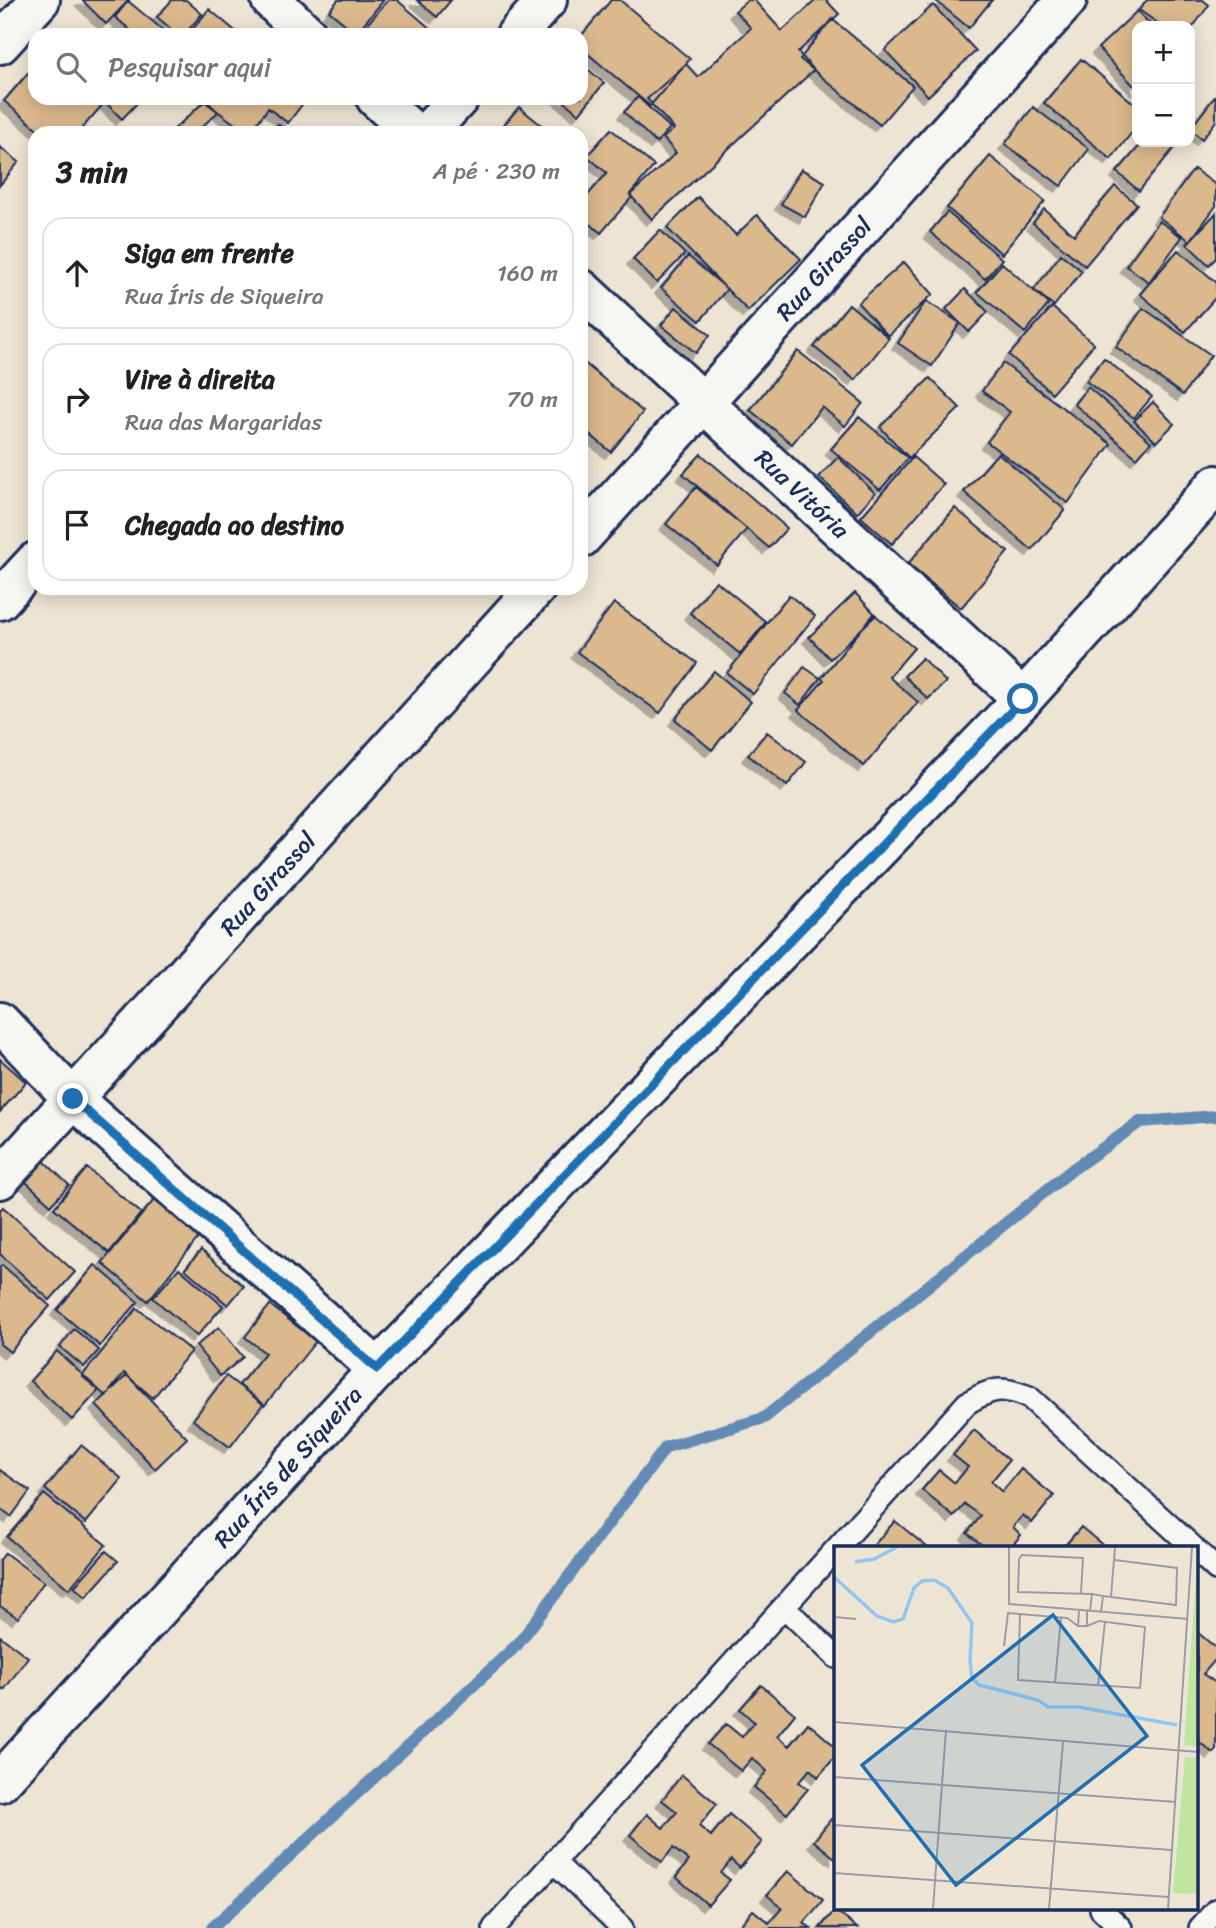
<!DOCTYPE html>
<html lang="pt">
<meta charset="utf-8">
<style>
:root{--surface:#fff;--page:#f2f2f2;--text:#222;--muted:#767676;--line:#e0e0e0}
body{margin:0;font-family:Sriracha,sans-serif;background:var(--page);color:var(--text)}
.controls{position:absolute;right:21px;top:21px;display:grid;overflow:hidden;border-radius:14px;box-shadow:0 4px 18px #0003}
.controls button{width:63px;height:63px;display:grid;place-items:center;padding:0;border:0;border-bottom:2px solid var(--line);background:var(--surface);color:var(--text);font:35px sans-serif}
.stop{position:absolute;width:21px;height:21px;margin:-16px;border:5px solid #1f6fb2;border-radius:50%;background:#fff}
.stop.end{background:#1f6fb2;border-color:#fff;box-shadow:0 2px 7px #0008}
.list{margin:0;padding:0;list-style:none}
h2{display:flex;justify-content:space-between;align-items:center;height:91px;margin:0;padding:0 28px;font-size:30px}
h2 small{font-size:23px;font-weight:400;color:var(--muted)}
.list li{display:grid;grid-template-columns:46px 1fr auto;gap:21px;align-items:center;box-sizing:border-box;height:112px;margin:0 14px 14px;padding:0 14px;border:2px solid var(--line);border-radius:21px}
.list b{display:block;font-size:26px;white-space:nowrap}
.list p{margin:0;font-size:23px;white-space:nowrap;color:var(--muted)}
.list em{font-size:23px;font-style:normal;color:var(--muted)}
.icon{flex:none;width:38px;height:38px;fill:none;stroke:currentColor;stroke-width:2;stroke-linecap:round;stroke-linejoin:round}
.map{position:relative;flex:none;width:1216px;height:1928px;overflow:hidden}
.search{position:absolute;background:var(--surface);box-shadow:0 4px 18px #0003;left:28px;top:28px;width:560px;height:77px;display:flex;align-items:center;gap:18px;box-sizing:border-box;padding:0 24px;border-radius:21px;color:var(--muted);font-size:26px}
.panel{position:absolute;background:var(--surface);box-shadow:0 4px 18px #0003;left:28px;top:126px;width:560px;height:469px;border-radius:21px}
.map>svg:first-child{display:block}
</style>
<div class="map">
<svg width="1216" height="1928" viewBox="0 0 1216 1928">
<defs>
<filter id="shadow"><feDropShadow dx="-6" dy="6" stdDeviation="0" flood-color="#0004"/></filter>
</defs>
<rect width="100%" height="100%" fill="#eee4d4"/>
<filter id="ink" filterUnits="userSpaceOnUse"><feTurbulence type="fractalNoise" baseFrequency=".0143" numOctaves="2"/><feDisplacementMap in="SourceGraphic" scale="14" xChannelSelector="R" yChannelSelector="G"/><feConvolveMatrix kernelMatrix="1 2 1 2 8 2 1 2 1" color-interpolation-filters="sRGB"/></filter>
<g filter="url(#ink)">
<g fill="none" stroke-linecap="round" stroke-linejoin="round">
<!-- stream -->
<path stroke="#628ab5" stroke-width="12" d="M212,1928L518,1644L666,1447L764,1418L1073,1169L1140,1122L1216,1116"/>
</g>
<!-- building -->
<path fill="#dbb98d" stroke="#1b2f5e" stroke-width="2" filter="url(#shadow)" d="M82,0H129L106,24Z
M172,0H186L202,14L184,35H178L157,17Z
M338,0H384L356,33L329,11Z
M388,0H397L438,35H358Z
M417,0H451L437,17Z
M611,0H620L690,59L650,106L581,48V36Z
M748,0H754L782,31L816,0H826L839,14L798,52L814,70L652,219L630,195L676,153L663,138L674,129L647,99L686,64L698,77L751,28L735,11Z
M935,0H992L969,28Z
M1147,0H1203L1209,5L1190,31V26H1162L1139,10Z
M128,1L169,35H136L115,17Z
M933,5L976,51L928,96L885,50Z
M209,9L240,35H188Z
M1137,11L1152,26H1137V89L1098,48Z
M832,19L913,86L880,125L800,59Z
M1081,59L1137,106V126L1111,159L1044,103Z
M581,63L604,83L579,114L560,98H581Z
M35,65V98H98L104,103L78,133H42L4,101Z
M1216,95V121L1202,139L1190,129Z
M638,97L670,128L656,143L624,112Z
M101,98H142L122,119Z
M206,98H307L288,123L268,108L250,133H247L204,101Z
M206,100L218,112L195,133H170Z
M519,107L551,133H497Z
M1033,107L1089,149L1061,186L1005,144Z
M278,124L288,133H271Z
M611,129L654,166L630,194L632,197L601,233L581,216V203L607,173L587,156Z
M1143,142H1169L1175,147L1139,191L1117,172Z
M0,147L19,162L0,185Z
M990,156L1045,201L1002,254L947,208Z
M801,169L825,182L805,217L781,204Z
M1194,169L1216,185V206L1190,241L1159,217Z
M1115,186L1137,204L1085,266L1033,223L1044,209L1074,235Z
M698,197L736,235L757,215L801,259L748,311L667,228Z
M947,212L1002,259L985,279L930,232Z
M1216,213V258L1209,265L1187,244Z
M1159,221L1182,237L1149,282L1126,266Z
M660,230L685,254L657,283L633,259Z
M1178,250L1216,282V297L1185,332L1140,294Z
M1061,254L1082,271L1054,306L1034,290Z
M688,256L727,289L700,321L661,288Z
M904,262L933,294L888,336L858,303Z
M1002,263L1049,304L1025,333L977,292Z
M965,289L988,312L969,332L946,309Z
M926,301L960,323L932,366L898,343Z
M849,304L889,338L855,380L814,347Z
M676,307L710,335L696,353L661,325Z
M1052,307L1094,344L1052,393L1009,355Z
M1143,308L1211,355L1183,395L1116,347Z
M798,351L863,403L845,426L822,407L792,444L750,410Z
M1104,358L1152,397L1134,418L1086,381Z
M581,360L643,412L611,452L581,427Z
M1003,363L1111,444L1068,503L987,442L1010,412L982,391Z
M930,378L960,408L909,458L880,427Z
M1088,387L1151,442L1137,458L1074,404Z
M1153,402L1174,424L1156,442L1134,421Z
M859,417L908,458L880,490L831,449Z
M998,453L1065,510L1032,550L964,492Z
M701,454L787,528L769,548L683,474Z
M838,457L875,493L857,513L819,477Z
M913,457L944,484L892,544L861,517Z
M696,487L747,529L717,565L666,524Z
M955,508L1008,552L961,608L908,564Z
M716,581L766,622L740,654L690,613Z
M855,593L876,615L830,659L809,637Z
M789,595L815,616L753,694L727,673Z
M614,603L697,663L660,713L577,652Z
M874,614L914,648L889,677L918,702L864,766L798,710L824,680L821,678Z
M922,658L946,682L928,699L904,676Z
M804,667L820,678L800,705L785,693Z
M714,671L751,702L712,750L675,719Z
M767,732L806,762L787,786L748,755Z
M0,1059L26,1082L0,1112Z
M44,1161L69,1185L51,1205L25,1181Z
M87,1168L141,1213L109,1253L54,1208Z
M154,1200L199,1237L148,1301L102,1263Z
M3,1207L75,1272L50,1300L0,1254V1210Z
M201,1250L244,1286L228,1305L185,1269Z
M2,1265L50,1306L10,1352L0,1344V1267Z
M95,1265L138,1302L100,1346L57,1310Z
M179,1268L223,1306L197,1336L153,1298Z
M270,1305L316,1341L265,1405L239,1385L265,1353L245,1337Z
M137,1308L191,1351L153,1398L124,1373L106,1396L82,1376Z
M219,1327L243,1357L220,1376L196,1346Z
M74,1329L99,1350L84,1367L60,1347Z
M57,1351L99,1390L72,1420L30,1381Z
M127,1375L187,1438L155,1469L96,1405Z
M226,1376L263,1404L230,1447L193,1420Z
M974,1430L1009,1460L991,1482L1002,1492L1021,1469L1054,1496L1032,1523L1023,1515L1013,1527L1021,1535L1010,1548H986L967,1533L981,1516L965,1504L954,1517L922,1490L939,1470L955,1483L968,1467L953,1455Z
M81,1445L122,1479L86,1523L45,1489Z
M0,1470L30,1491L11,1517L0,1509Z
M44,1494L106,1545L69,1589L7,1537Z
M895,1521L928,1548H878L874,1545Z
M1081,1527L1106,1548H1063Z
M106,1551L118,1561L86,1597L74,1587Z
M5,1553L44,1582L18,1618L0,1606V1560Z
M1197,1632L1216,1648V1659L1203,1674L1216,1683V1749L1213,1753L1197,1740Z
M0,1636L28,1657L4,1690L0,1686Z
M761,1685L795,1714L777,1736L789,1746L808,1723L836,1747V1756L818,1777L810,1769L799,1782L808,1789L787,1814L754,1787L767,1771L752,1758L741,1771L708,1744L726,1724L742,1737L754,1722L740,1709Z
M682,1775L717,1804L699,1826L711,1836L729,1814L762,1842L740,1868L731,1860L721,1873L730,1880L708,1905L676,1877L689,1861L673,1848L662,1862L630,1835L647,1814L663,1828L677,1812L662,1800Z
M831,1819L836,1824V1859L814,1841Z
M788,1871L823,1900L804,1923L811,1928H738L753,1910L769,1923L782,1908L767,1895Z
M835,1910L857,1928H820Z"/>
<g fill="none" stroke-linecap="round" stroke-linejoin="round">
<defs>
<path id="service" d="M837,1548L967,1403C992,1388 1001,1386 1029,1397L1194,1548
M1197,1551L1216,1569
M784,1607L836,1657
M554,1862L622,1928
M1101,1909L1121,1928
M494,1928L836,1549
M1200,1928L1216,1910"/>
<path id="minor" d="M271,0L308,35
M516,35L547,0
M0,44L40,0
M376,98L414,133
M427,133L459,98
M581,289L1023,699
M581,538L1067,0
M0,600L35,562
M0,1022L73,1099L378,1369
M0,1179L536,588"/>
<path id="tertiary" d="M0,1782L378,1369L1023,699L1216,485"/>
</defs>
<!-- service casing -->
<use href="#service" stroke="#1b2f5e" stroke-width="26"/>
<!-- minor casing -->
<use href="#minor" stroke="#1b2f5e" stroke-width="44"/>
<!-- tertiary casing -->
<use href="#tertiary" stroke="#1b2f5e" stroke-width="44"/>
<!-- service -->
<use href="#service" stroke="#f6f6f2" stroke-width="21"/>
<!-- minor -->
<use href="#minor" stroke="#f6f6f2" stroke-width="38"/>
<!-- tertiary -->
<use href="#tertiary" stroke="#f6f6f2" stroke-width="38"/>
</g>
</g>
<g fill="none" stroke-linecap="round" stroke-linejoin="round" filter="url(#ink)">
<!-- route -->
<path stroke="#1f6fb2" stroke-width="9" d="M73,1099L377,1369L1023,699"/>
</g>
<g text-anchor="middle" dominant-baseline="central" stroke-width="7" stroke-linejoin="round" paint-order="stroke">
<!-- street labels -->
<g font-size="24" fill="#1b2f5e" stroke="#f6f6f2">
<text transform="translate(824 269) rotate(-48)">Rua Girassol</text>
<text transform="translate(802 494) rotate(43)">Rua Vitória</text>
<text transform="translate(268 884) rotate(-48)">Rua Girassol</text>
<text transform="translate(288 1467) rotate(-48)">Rua Íris de Siqueira</text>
</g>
</g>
<!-- overview -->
<g transform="translate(834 1546)">
<rect width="364" height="364" fill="#eee4d4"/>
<path d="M364,2V200L350,199ZM351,211L364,212V348L339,347Z" fill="#bfe6a1"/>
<path fill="none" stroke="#91c7ef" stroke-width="3.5" d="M21,16L40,13L63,1M0,31L43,70L59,76L69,73L80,42L88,35L100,34L114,42L138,77L136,114L138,132L145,139L204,154L214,161H245L343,179"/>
<path fill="none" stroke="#9a9ca5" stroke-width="2" d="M175,1V58L354,73M247,47L249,12L188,9L185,13L184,46L258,48M269,50L277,51L281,1M277,51L342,59L343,22L281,14M245,65L244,80H253V65M256,65L258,48L269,50L267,66M186,68L184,134L306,142L311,81L265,75L253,80M0,71L22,73M170,100L174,67L233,72L244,80M221,137L227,72M264,140L271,76M0,176L364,206M0,231L342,256M0,279L337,304M0,327L334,351M99,363L112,184M215,363L229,196M334,363L358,1"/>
<path fill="#1f6fb2" fill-opacity="0.15" stroke="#1f6fb2" stroke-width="3.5" d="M219,69L313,190L122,339L28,219Z"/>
<rect width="364" height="364" fill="none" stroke="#1b2f5e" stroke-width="3.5"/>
</g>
</svg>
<div class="controls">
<button>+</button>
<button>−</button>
</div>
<div class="stop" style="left:1023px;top:699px"></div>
<div class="stop end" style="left:73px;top:1099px"></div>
<div class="search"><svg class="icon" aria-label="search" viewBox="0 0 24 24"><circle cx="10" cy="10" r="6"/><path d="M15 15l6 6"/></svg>Pesquisar aqui</div>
<section class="panel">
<h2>3 min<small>A pé · 230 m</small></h2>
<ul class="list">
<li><svg class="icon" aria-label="ahead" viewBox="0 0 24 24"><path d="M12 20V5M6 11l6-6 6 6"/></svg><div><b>Siga em frente</b><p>Rua Íris de Siqueira</p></div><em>160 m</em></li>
<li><svg class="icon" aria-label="right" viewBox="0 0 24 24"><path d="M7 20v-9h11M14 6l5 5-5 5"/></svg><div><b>Vire à direita</b><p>Rua das Margaridas</p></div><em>70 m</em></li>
<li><svg class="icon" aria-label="arrive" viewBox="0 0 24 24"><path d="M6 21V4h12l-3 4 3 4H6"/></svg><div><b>Chegada ao destino</b></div></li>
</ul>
</section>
</div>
